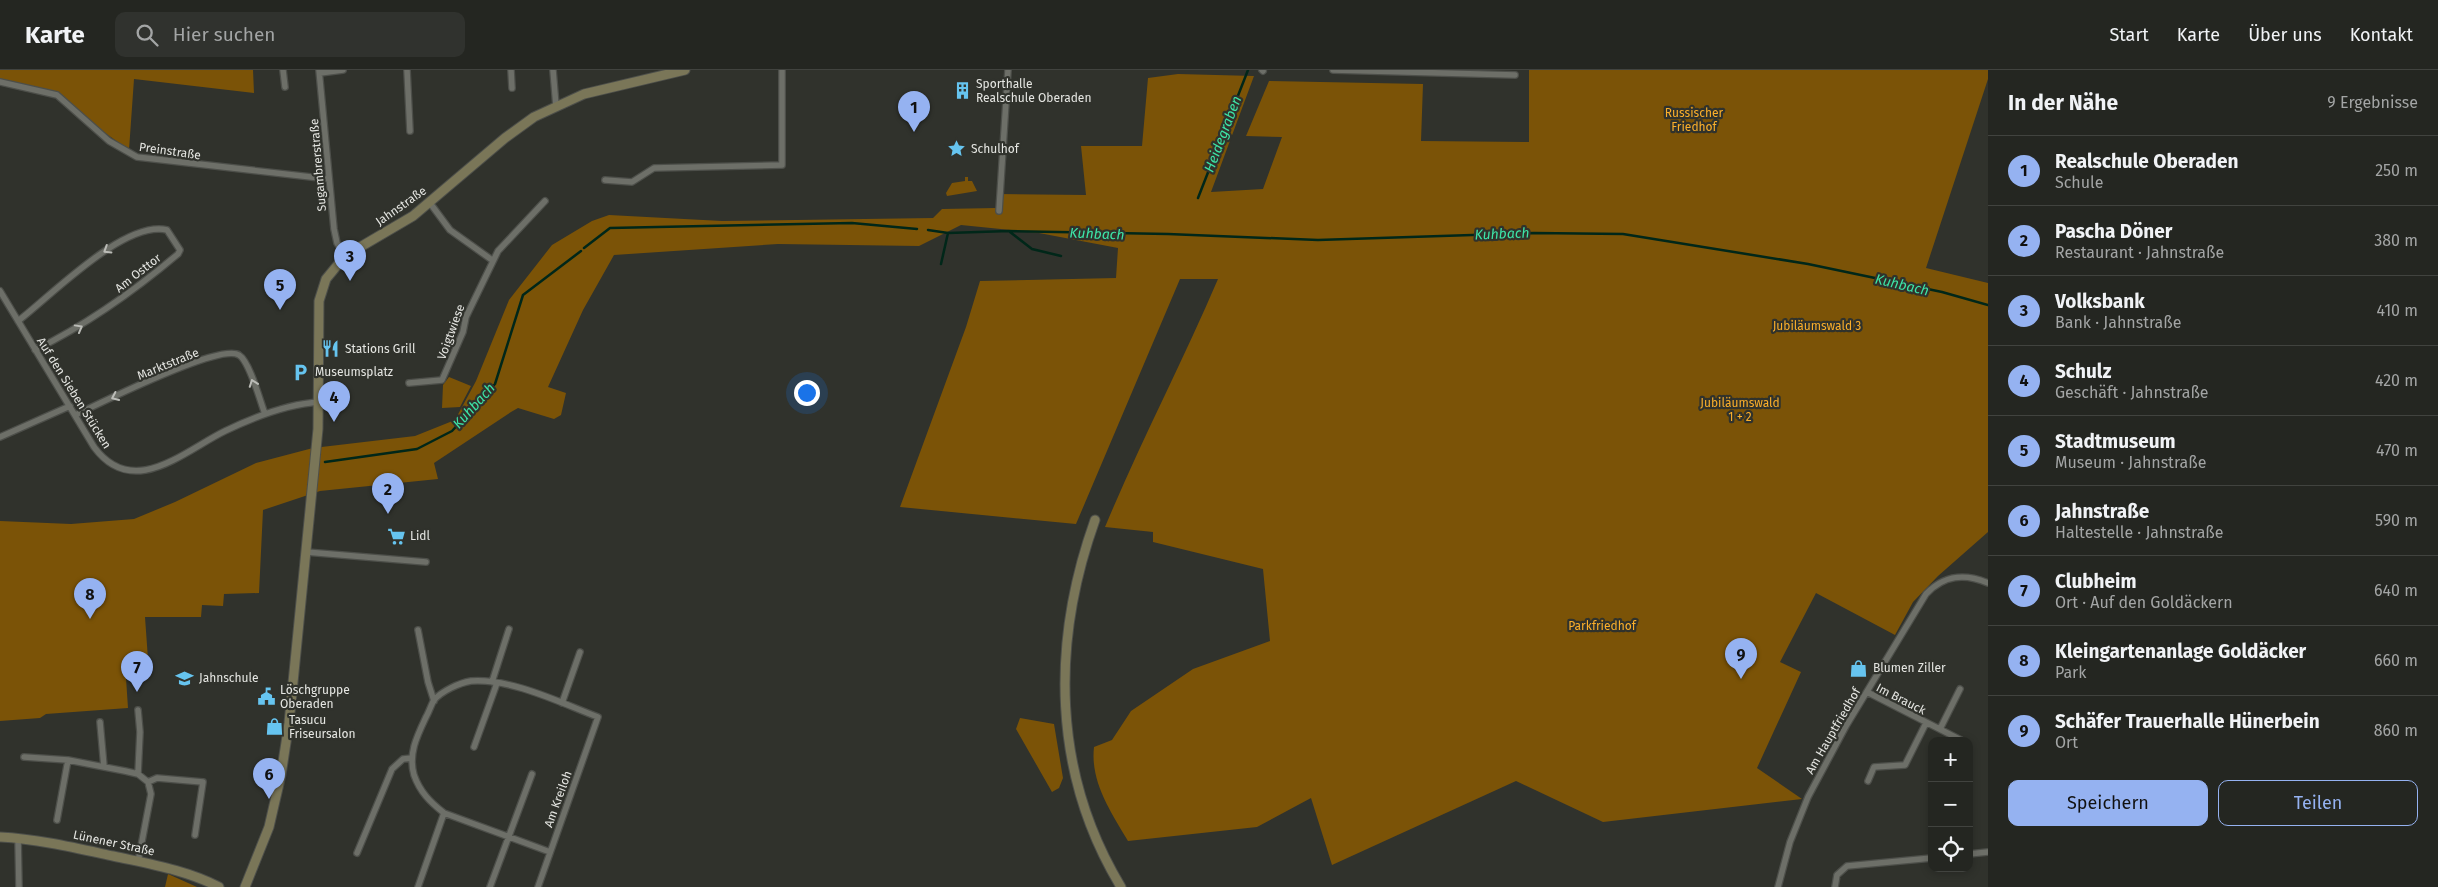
<!DOCTYPE html>
<html lang="de">
<meta charset="utf-8">
<style>
:root{--surface:#242621;--page:#30322e;--text:#f1f3f6;--muted:#a3a5a5;--line:#41433f;--accent:#95b2f1}
body{margin:0;font-family:"Fira Sans",sans-serif;background:var(--page);color:var(--text)}
.controls{position:absolute;right:15px;bottom:15px;display:grid;overflow:hidden;border-radius:10px;box-shadow:0 2px 8px #0003}
.controls button{width:45px;height:45px;display:grid;place-items:center;padding:0;border:0;border-bottom:1px solid var(--line);background:var(--surface);color:var(--text);font:25px sans-serif}
.you{position:absolute;left:806px;top:322px;width:18px;height:18px;margin:-12px;border:4px solid #fff;border-radius:50%;background:#1a73e8;box-shadow:0 0 0 8px #1a73e833}
.badge{display:grid;place-items:center;width:32px;height:32px;border-radius:50%;background:var(--accent);color:#111;font-size:16px;font-weight:700}
.pin{position:absolute;translate:-50% -41px;filter:drop-shadow(0 1px 2px #0008)}
.pin::after{content:'';position:absolute;top:26px;width:18px;height:15px;background:inherit;clip-path:polygon(0 0,100% 0,50% 100%)}
.list{margin:0;padding:0;list-style:none}
h2{display:flex;justify-content:space-between;align-items:center;height:65px;margin:0;padding:0 20px;font-size:21px}
h2 small{font-size:16px;font-weight:400;color:var(--muted)}
.list li{display:grid;grid-template-columns:32px 1fr auto;gap:15px;align-items:center;box-sizing:border-box;height:70px;padding:0 20px;border-top:1px solid var(--line)}
.list b{display:block;font-size:19px;white-space:nowrap}
.list p{margin:0;font-size:16px;white-space:nowrap;color:var(--muted)}
.list em{font-size:16px;font-style:normal;color:var(--muted)}
.actions{display:flex;gap:10px;padding:15px 20px}
.actions a{flex:1;padding:11px 0;border:1px solid var(--accent);border-radius:10px;text-align:center;font-size:18px;color:var(--accent)}
.actions .main{background:var(--accent);color:#111}
.icon{flex:none;width:28px;height:28px;fill:none;stroke:currentColor;stroke-width:2;stroke-linecap:round;stroke-linejoin:round}
.map{position:relative;flex:none;width:1988px;height:817px;overflow:hidden}
header{display:flex;align-items:center;gap:30px;box-sizing:border-box;height:70px;padding:0 25px;background:var(--surface);border-bottom:1px solid var(--line)}
header strong{font-size:24px}
nav{display:flex;gap:28px;margin-inline-start:auto;font-size:18px}
.search{width:350px;height:45px;background:var(--page);display:flex;align-items:center;gap:12px;box-sizing:border-box;padding:0 18px;border-radius:10px;color:var(--muted);font-size:19px}
main{display:flex}
aside{flex:1;background:var(--surface)}
.map>svg:first-child{display:block}
</style>
<header>
<strong>Karte</strong>
<div class="search"><svg class="icon" aria-label="search" viewBox="0 0 24 24"><circle cx="10" cy="10" r="6"/><path d="M15 15l6 6"/></svg>Hier suchen</div>
<nav><a>Start</a><a>Karte</a><a>Über uns</a><a>Kontakt</a></nav>
</header>
<main>
<div class="map">
<svg width="1988" height="817" viewBox="0 0 1988 817">
<rect width="100%" height="100%" fill="#30322c"/>
<!-- green -->
<path fill="#7b5307" d="M0,0H253L254,23L134,9L129,80L45,20L0,10Z
M1529,0H1988V9L1926,198L1988,213V462L1938,506L1913,532L1895,565L1816,523L1780,592L1801,602L1757,698L1802,729L1603,752L1516,711L1332,795L1311,728L1257,757L1128,771C1111,742 1090,712 1094,677L1112,670L1131,641L1193,599L1270,571L1263,499L1153,472V462L1105,457C1140,373 1182,293 1218,209H1180L1076,454L900,437L966,257L980,211L1116,208L1118,178L1039,163L961,155L919,176L778,174L614,185L583,240L548,317L566,323L561,345L554,349L518,338L511,342L434,393L438,409L320,421L263,440L259,523L224,524L223,536L202,535L201,547H145L148,589L125,593L128,638L46,644L40,648L0,651V451L71,454L134,449L175,432L256,393L313,378L415,366L455,350L476,311L509,230L552,175L592,151L609,145L722,151L933,148L942,139L996,138L997,124L1086,125L1081,76H1142L1148,8L1178,4L1254,6L1211,122L1263,119L1282,67L1246,66L1269,11L1423,14L1421,71L1529,72Z
M965,107H968V111H972L977,121L947,126L946,123L952,113L965,111Z
M449,307L471,316L460,337L442,338L443,315Z
M1020,648L1054,654L1063,708L1059,718L1052,722L1016,659Z
M168,804L197,817H165Z"/>
<g fill="none" stroke-linecap="round" stroke-linejoin="round">
<!-- stream -->
<path stroke="#002719" stroke-width="2.5" d="M1198,128L1248,0
M928,160L948,163L1009,161L1168,164L1318,170L1534,163L1623,164L1808,194L1942,222L1988,235
M1010,162L1032,179L1061,186
M584,178L610,158L852,153L917,159
M941,194L948,163
M325,392L417,379L452,361L495,314L523,225L581,181"/>
<defs>
<path id="minor" d="M283,0L285,17
M319,0L334,159L337,173L345,186
M407,0L410,61
M511,0L512,18
M553,0L556,36
M1262,0L1263,1
M1333,0L1515,5
M320,3L343,0
M0,12L57,25L109,71L137,87L329,109
M605,110L632,112L654,98L782,95V0
M430,133L450,160L492,190
M999,141L1008,0
M0,221L94,377C133,430 184,381 225,361C254,347 287,334 319,332
M18,251C51,226 124,150 167,160L180,180L178,184C133,222 88,254 35,280
M409,313L442,310L463,262L466,247L498,181L545,131
M75,345C99,334 219,273 239,285C250,292 260,331 265,344
M0,367L70,336
M306,482L426,492
M418,560L428,612L434,631
M492,612L509,559
M1867,622L1961,670
M562,633L580,582
M138,640L140,662L138,704
M100,652L104,697
M1940,659L1960,619
M474,677L497,613
M24,687L68,690L125,701L138,704L148,712L151,724L138,792
M1868,711L1874,697L1905,695L1926,653
M148,712L157,708L203,712L195,765
M57,750L68,690
M18,768L19,817
M357,783L392,699L403,689L412,688
M1969,784L1988,782
M418,817L444,743
M490,817L532,704
M538,817L598,647C561,633 511,608 471,611C459,613 442,621 434,630C431,635 429,642 426,647C417,666 408,684 414,705C420,722 430,732 444,743L550,782
M1778,817L1790,772L1808,727L1846,656L1926,524C1944,505 1964,503 1988,513
M1835,817L1837,805L1847,796L1932,788"/>
<path id="secondary" d="M1095,450C1051,573 1052,703 1121,817
M0,767C38,769 76,778 113,786C149,794 186,800 219,817
M245,817L269,757L281,705L289,653L318,359L319,231L326,209L345,186L413,146L505,68L534,47L584,24L685,0"/>
</defs>
<!-- minor casing -->
<use href="#minor" stroke="#4d4f4a" stroke-width="8"/>
<!-- secondary casing -->
<use href="#secondary" stroke="#4d4f4a" stroke-width="11"/>
<!-- minor -->
<use href="#minor" stroke="#6d6f68" stroke-width="5.5"/>
<!-- secondary -->
<use href="#secondary" stroke="#7a7658" stroke-width="9"/>
</g>
<!-- one-way arrows -->
<defs><path id="oneway-chevron" d="M-2-3.5L2.5 0L-2 3.5" fill="none" stroke-width="1.6" stroke-linecap="round" stroke-linejoin="round" transform="scale(1.25)"/></defs>
<g stroke="#bbbcb7">
<use href="#oneway-chevron" transform="translate(107 180) rotate(148)"/>
<use href="#oneway-chevron" transform="translate(79 258) rotate(-29)"/>
<use href="#oneway-chevron" transform="translate(253 313) rotate(-110)"/>
<use href="#oneway-chevron" transform="translate(115 327) rotate(155)"/>
</g>
<!-- icons -->
<defs>
<symbol id="building-bare" viewBox="-9 -9 18 18"><path d="M-4-6H4V6H1V3H-1V6H-4ZM-2.5-4.3h1.7v1.8h-1.7ZM.8-4.3h1.7v1.8H.8ZM-2.5-1h1.7V.8h-1.7ZM.8-1h1.7V.8H.8Z" fill="#66c4ef" stroke="#30322c" stroke-width="2.5" paint-order="stroke"/></symbol>
<symbol id="sight-bare" viewBox="-9 -9 18 18"><path d="M0-6L1.8-2.2L6-1.7L2.9 1.2L3.7 5.4L0 3.3L-3.7 5.4L-2.9 1.2L-6-1.7L-1.8-2.2Z" fill="#66c4ef" stroke="#30322c" stroke-width="2.5" paint-order="stroke"/></symbol>
<symbol id="restaurant-bare" viewBox="-9 -9 18 18"><path d="M-5-6h1v4h1v-4h1v4h1v-4h1v5L-1.5 .5V6h-2V.5L-5-1ZM5-6V6H3V1.5H1.5Q1.5-4 5-6Z" fill="#66c4ef" stroke="#30322c" stroke-width="2.5" paint-order="stroke"/></symbol>
<symbol id="parking-bare" viewBox="-9 -9 18 18"><path d="M-3.5-5.5H1a3.5 3.5 0 0 1 0 7H-1V5.5H-3.5ZM-1-3.4V-.6H.8a1.4 1.4 0 0 0 0-2.8Z" fill="#66c4ef" stroke="#30322c" stroke-width="2.5" paint-order="stroke"/></symbol>
<symbol id="supermarket-bare" viewBox="-9 -9 18 18"><path d="M-6-5.5h2.5l.6 2H6L4.5 2H-2.5L-4.4-4H-6ZM-1.5 3.2a1.3 1.3 0 1 0 .1 0ZM3 3.2a1.3 1.3 0 1 0 .1 0Z" fill="#66c4ef" stroke="#30322c" stroke-width="2.5" paint-order="stroke"/></symbol>
<symbol id="shop-bare" viewBox="-9 -9 18 18"><path d="M-5-2.5h2.3a2.7 3.5 0 0 1 5.4 0H5L5.5 6h-11ZM-1.5-2.5h3a1.5 2.3 0 0 0-3 0Z" fill="#66c4ef" stroke="#30322c" stroke-width="2.5" paint-order="stroke"/></symbol>
<symbol id="school-bare" viewBox="-9 -9 18 18"><path d="M0-5L7-2L0 1L-7-2ZM-4 1L0 2.5L4 1V4Q0 6-4 4Z" fill="#66c4ef" stroke="#30322c" stroke-width="2.5" paint-order="stroke"/></symbol>
<symbol id="civic-bare" viewBox="-9 -9 18 18"><path d="M-.6-6.5H3V-4.5H.6V-3L4-1V1h2V6H-6V1h2V-1L-.6-3ZM-1.2 2.5V6h2.4V2.5Z" fill="#66c4ef" stroke="#30322c" stroke-width="2.5" paint-order="stroke"/></symbol>
</defs>
<g fill-rule="evenodd">
<use href="#building-bare" x="950" y="8" width="25" height="25"/>
<use href="#sight-bare" x="944" y="66" width="25" height="25"/>
<use href="#restaurant-bare" x="318" y="266" width="25" height="25"/>
<use href="#parking-bare" x="288" y="290" width="25" height="25"/>
<use href="#supermarket-bare" x="384" y="454" width="25" height="25"/>
<use href="#shop-bare" x="1846" y="586" width="25" height="25"/>
<use href="#school-bare" x="172" y="596" width="25" height="25"/>
<use href="#civic-bare" x="254" y="614" width="25" height="25"/>
<use href="#shop-bare" x="262" y="644" width="25" height="25"/>
</g>
<g text-anchor="middle" dominant-baseline="central" stroke-width="4.5" stroke-linejoin="round" paint-order="stroke">
<!-- poi labels -->
<g font-size="12" fill="#e5e6e2" stroke="#30322c" text-anchor="start">
<text x="976" y="14">Sporthalle<tspan x="976" dy="14">Realschule Oberaden</tspan></text>
<text x="971" y="79">Schulhof</text>
<text x="345" y="279">Stations Grill</text>
<text x="315" y="302">Museumsplatz</text>
<text x="410" y="466">Lidl</text>
<text x="1873" y="598">Blumen Ziller</text>
<text x="199" y="608">Jahnschule</text>
<text x="280" y="620">Löschgruppe<tspan x="280" dy="14">Oberaden</tspan></text>
<text x="289" y="650">Tasucu<tspan x="289" dy="14">Friseursalon</tspan></text>
</g>
<!-- park labels -->
<g font-size="12" fill="#fbaf2a" stroke="#30322c">
<text x="1694" y="43">Russischer<tspan x="1694" dy="14">Friedhof</tspan></text>
<text x="1817" y="256">Jubiläumswald 3</text>
<text x="1740" y="333">Jubiläumswald<tspan x="1740" dy="14">1 + 2</tspan></text>
<text x="1602" y="556">Parkfriedhof</text>
</g>
<!-- street labels -->
<g font-size="12" fill="#e5e6e2" stroke="#30322c">
<text transform="translate(170 81) rotate(8)">Preinstraße</text>
<text transform="translate(318 95) rotate(-95)">Sugambrerstraße</text>
<text transform="translate(401 136) rotate(-35)">Jahnstraße</text>
<text transform="translate(138 203) rotate(-38)">Am Osttor</text>
<text transform="translate(451 262) rotate(-70)">Voigtwiese</text>
<text transform="translate(168 294) rotate(-22)">Marktstraße</text>
<text transform="translate(74 323) rotate(58)">Auf den Sieben Stücken</text>
<text transform="translate(1901 629) rotate(27)">Im Brauck</text>
<text transform="translate(1833 661) rotate(-60)">Am Hauptfriedhof</text>
<text transform="translate(558 729) rotate(-70)">Am Kreiloh</text>
<text transform="translate(114 773) rotate(12)">Lünener Straße</text>
</g>
<!-- water labels -->
<g font-size="14" font-style="italic" fill="#3de4a7" stroke="#30322c">
<text transform="translate(1223 64) rotate(-69)">Heidegraben</text>
<text transform="translate(1097 164) rotate(2)">Kuhbach</text>
<text transform="translate(1502 164) rotate(-2)">Kuhbach</text>
<text transform="translate(1902 215) rotate(13)">Kuhbach</text>
<text transform="translate(474 336) rotate(-48)">Kuhbach</text>
</g>
</g>
</svg>
<div class="controls">
<button>+</button>
<button>−</button>
<button><svg class="icon" aria-label="locate" viewBox="0 0 24 24"><circle cx="12" cy="12" r="6"/><path d="M12 2v4M12 18v4M2 12h4M18 12h4"/></svg></button>
</div>
<div class="you"></div>
<div class="pin badge" style="left:914px;top:62px">1</div>
<div class="pin badge" style="left:388px;top:444px">2</div>
<div class="pin badge" style="left:350px;top:211px">3</div>
<div class="pin badge" style="left:334px;top:352px">4</div>
<div class="pin badge" style="left:280px;top:240px">5</div>
<div class="pin badge" style="left:269px;top:729px">6</div>
<div class="pin badge" style="left:137px;top:622px">7</div>
<div class="pin badge" style="left:90px;top:549px">8</div>
<div class="pin badge" style="left:1741px;top:609px">9</div>
</div>
<aside>
<h2>In der Nähe<small>9 Ergebnisse</small></h2>
<ul class="list">
<li><span class="badge">1</span><div><b>Realschule Oberaden</b><p>Schule</p></div><em>250 m</em></li>
<li><span class="badge">2</span><div><b>Pascha Döner</b><p>Restaurant · Jahnstraße</p></div><em>380 m</em></li>
<li><span class="badge">3</span><div><b>Volksbank</b><p>Bank · Jahnstraße</p></div><em>410 m</em></li>
<li><span class="badge">4</span><div><b>Schulz</b><p>Geschäft · Jahnstraße</p></div><em>420 m</em></li>
<li><span class="badge">5</span><div><b>Stadtmuseum</b><p>Museum · Jahnstraße</p></div><em>470 m</em></li>
<li><span class="badge">6</span><div><b>Jahnstraße</b><p>Haltestelle · Jahnstraße</p></div><em>590 m</em></li>
<li><span class="badge">7</span><div><b>Clubheim</b><p>Ort · Auf den Goldäckern</p></div><em>640 m</em></li>
<li><span class="badge">8</span><div><b>Kleingartenanlage Goldäcker</b><p>Park</p></div><em>660 m</em></li>
<li><span class="badge">9</span><div><b>Schäfer Trauerhalle Hünerbein</b><p>Ort</p></div><em>860 m</em></li>
</ul>
<div class="actions"><a class="main">Speichern</a><a>Teilen</a></div>
</aside>
</main>
